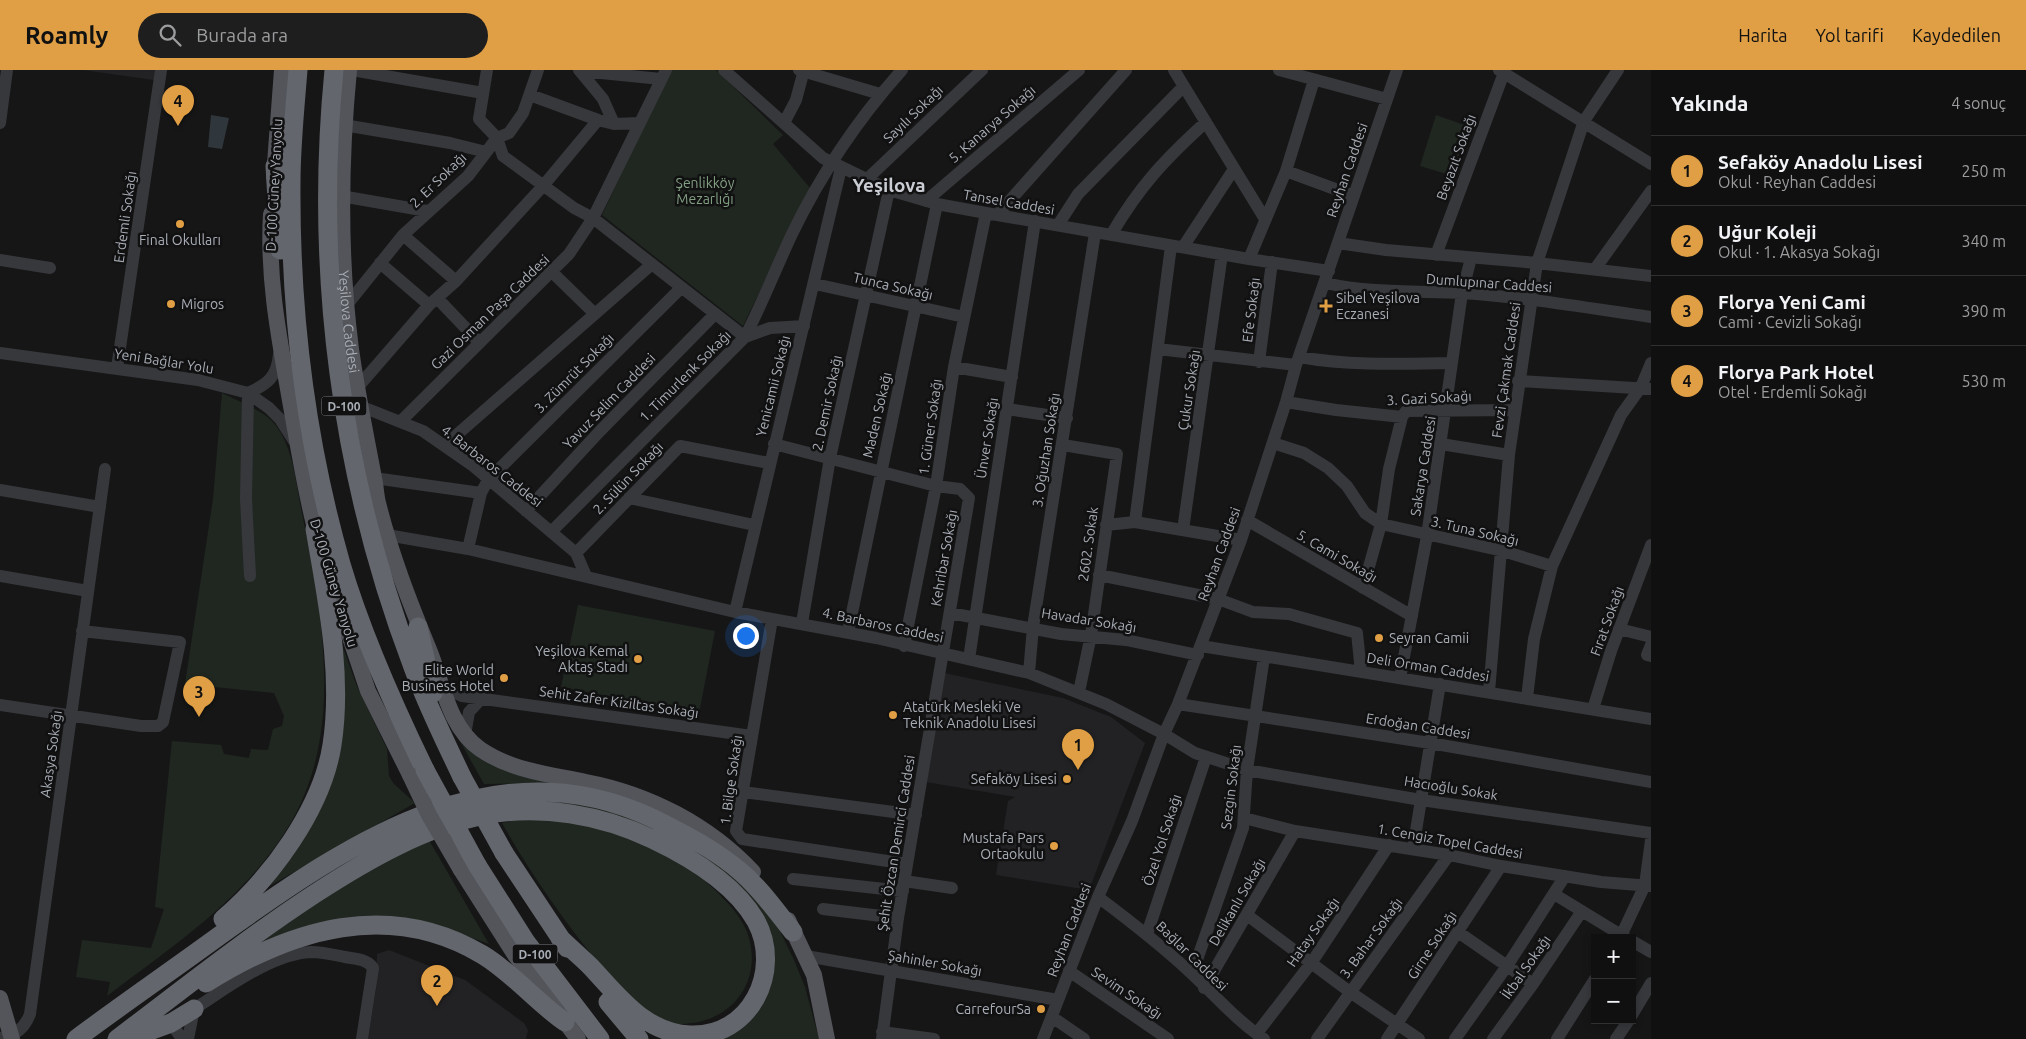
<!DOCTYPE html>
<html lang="tr">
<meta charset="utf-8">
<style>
:root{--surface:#101011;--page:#1e1e1f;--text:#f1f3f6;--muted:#9c9d9f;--line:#303031;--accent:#e09f44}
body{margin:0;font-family:Ubuntu,sans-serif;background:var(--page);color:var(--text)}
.controls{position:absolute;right:15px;bottom:15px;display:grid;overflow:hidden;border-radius:0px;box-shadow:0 2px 8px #0003}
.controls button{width:45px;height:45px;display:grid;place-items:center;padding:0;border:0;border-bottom:1px solid var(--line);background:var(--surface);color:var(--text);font:25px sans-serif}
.you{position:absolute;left:745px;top:565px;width:18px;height:18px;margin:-12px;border:4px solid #fff;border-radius:50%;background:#1a73e8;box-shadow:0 0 0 8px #1a73e833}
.badge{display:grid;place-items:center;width:32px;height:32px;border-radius:50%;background:var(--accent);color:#111;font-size:16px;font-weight:700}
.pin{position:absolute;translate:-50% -41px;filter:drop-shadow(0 1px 2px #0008)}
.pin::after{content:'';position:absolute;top:26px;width:18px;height:15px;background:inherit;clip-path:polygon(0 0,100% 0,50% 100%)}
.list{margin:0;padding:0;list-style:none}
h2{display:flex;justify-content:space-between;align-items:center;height:65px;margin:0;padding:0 20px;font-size:21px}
h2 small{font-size:16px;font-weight:400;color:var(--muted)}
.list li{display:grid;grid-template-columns:32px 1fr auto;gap:15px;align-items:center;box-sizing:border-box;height:70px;padding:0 20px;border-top:1px solid var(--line)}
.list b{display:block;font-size:19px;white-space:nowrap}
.list p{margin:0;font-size:16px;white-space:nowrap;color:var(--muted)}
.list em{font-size:16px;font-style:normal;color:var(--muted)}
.icon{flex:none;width:28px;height:28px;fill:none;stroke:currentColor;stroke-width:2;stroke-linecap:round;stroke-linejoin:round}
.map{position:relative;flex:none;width:1651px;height:969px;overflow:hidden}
header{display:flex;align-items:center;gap:30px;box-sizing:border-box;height:70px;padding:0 25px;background:var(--accent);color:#111}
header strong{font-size:24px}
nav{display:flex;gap:28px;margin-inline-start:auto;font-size:18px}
.search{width:350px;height:45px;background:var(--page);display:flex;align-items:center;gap:12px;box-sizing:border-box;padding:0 18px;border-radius:28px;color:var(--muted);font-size:19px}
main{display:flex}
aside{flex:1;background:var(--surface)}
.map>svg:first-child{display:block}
</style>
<header>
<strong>Roamly</strong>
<div class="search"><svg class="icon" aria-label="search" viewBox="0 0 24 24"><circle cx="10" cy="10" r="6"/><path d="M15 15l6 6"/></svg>Burada ara</div>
<nav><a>Harita</a><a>Yol tarifi</a><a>Kaydedilen</a></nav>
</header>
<main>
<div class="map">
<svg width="1651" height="969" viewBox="0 0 1651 969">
<rect width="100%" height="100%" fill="#161617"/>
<!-- built -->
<path fill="#222224" d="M83,0H155L154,10Z
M944,603L1063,628L1111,647L1145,673L1089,820L996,805L1008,731L1015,727L926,712Z
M389,880L465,910L524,953L528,960L526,969H368L376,919L377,884Z"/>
<!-- green -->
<path fill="#202720" d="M670,0H716L783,65L773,74L810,118L743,256L602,145Z
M1436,45L1470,57L1453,106L1420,96Z
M222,323C239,332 266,341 277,357C294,381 296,415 302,443C322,544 345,660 290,754C247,827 173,876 107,926L110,912L76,907L82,870L151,878L164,839L155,837L172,671L221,675L224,684L249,688L251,679L268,680L273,659L282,656L284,646L274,623L185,614L213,429Z
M578,535L715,561L699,643L561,617Z
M338,563L356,614L387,679L389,706L394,714L415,733L266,818L326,718Z
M460,671L481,687L551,713L484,714Z
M521,729L596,735L673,763L747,815L780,861L794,890L805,917L819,969H713L774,891L706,792Z
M522,749C595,749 661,769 715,820C727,832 741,846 747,862C763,905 738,947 692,953C688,953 681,955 677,954C669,953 656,947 649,943C629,933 614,912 601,896C563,850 531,804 502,753Z
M429,770L489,874L461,864L395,848L229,890L359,805Z"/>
<!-- water -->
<path fill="#2f373c" d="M211,45L229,48L222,79L208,77Z"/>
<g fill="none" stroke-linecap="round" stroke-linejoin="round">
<!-- minor -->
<path stroke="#37383c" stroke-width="12" d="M352,0L483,23
M487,0L479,49L497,68L503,86L574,138L593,148L745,267L770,258L804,256
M579,0L603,29L614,54L639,53
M724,0L823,88L889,120L937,134L986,143L1249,189L1329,201
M799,0L880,24
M1174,0L1265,149
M1279,0L1387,29
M1499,0L1651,94
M581,1L661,9
M530,25L598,50
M0,53L7,0
M784,53L796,30L804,0
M344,55L450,73L486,82
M1286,101L1354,126
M865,111L982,0
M341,126L427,141
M926,131L1079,0
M997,145L1126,0
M1058,155L1078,124L1183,17
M403,165L456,211
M1111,165C1139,117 1164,90 1206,52
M1338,173L1386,180L1537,193L1651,206
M1183,177L1234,99
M1436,185L1505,0
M1249,189L1286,101L1314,10
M0,190L50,198
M380,193L429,235
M1595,199L1651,121
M553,203L595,244
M1325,213C1370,223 1415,221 1461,223C1525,227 1588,238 1651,247
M815,214L964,247
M437,228L479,272
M346,236L403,165L468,106L497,68L509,63L523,43L538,0
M1158,279L1296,295
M0,283L198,310L248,323L269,338L280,349L294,371
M1299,287C1350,296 1400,294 1452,293
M1259,292L1272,192
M954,297L1012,307
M117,298L161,0
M1518,311L1651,319
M357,318L429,235L456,211L543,116L598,50L614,54
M248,323L246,429L250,506
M248,323C268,314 277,307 279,284
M1286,332L1336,340L1402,347L1406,341L1515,340
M360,336L423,361L472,395L576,483L586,506
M1007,339L1067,348
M401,351L569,184L593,148L666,0
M1273,373L1304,383L1328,398L1347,416L1365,443L1381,454L1503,481L1552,496
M774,374L936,416L960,419L969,428L898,848L882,969
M1441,374L1509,385
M445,375L652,194
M1063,375L1117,384L1091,565L1079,622
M374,408L481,423
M0,420L100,437
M629,428L754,455
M526,441L600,361L715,244
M1247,450L1412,546
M1135,452L1171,176
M1106,455L1135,452L1241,470
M1183,460L1222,184
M551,462L745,267C762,234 776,198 792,164C821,104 858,49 902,0
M387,465L468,479L735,542L876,568L1029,603L1106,634L1164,664L1195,683L1247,700L1421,730L1651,763
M468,479L481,423L488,410L681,218
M576,483L680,376L769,393
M1099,505L1218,529L1253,542L1289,544L1357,563L1361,602
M0,506L88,521
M1363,518L1381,454L1389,399L1402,347
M735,542L841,98
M950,543L1061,564L1126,570L1198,585
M772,549L736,761L742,769L907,794
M802,553L830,388L889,120
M1619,559L1651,567
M848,562L937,134
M1651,575L1647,585L1651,586
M904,576L936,416L954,297L986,143
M1201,576L1651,649
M969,589L1035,151
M1029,603L1033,557L1095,163
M1400,608L1427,466L1462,223L1471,188
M441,611L445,618L462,626L752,666
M1489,622L1509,385L1537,193L1584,51L1618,0
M1527,628L1534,569L1552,496L1621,345L1641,317L1651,293
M1178,634L1430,673L1651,712
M0,635L141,656H158L163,652L180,572L82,561
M1593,639L1611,581L1651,475
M465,665L469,642L482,628
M743,722L916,745
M1244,748L1295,761L1449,785L1501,796L1601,812L1651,816
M1413,779L1440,614
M793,809L903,821
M904,811L952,818
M1554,824L1626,868
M1098,827C1130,851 1161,875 1190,902C1215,925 1236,950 1264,969
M823,839L898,848
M1247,845L1350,922L1419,969
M1458,862L1533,914
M1147,864L1206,687
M1620,868L1645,815L1651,770
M1632,871L1651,882
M806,886L1058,930
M1069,901L1168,969
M1192,904L1243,758L1247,700L1264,587
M1204,918L1295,761
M1632,945L1651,913
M1052,947L1084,969
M171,953L182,969
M882,962L934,969
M1257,963L1312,892L1389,775
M0,968C15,966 25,958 30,944L105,399
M188,969L194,939C227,918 271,884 311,882C322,882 335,885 345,887C355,889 368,889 373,898L362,969
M1043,969L1098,827L1132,751L1164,664L1178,634L1241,470L1286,332L1296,295L1397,0
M1317,969L1449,785
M1387,969L1501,796
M1455,969L1507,896L1565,806
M1493,969L1533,914L1582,841
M1557,969L1595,909
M1616,969L1629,950"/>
<!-- major -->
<g stroke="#53555b" stroke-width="16">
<path id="s1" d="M349,0C340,93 339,186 351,279C357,322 366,365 374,408C376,417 376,425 378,433C391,485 410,533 430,582C443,615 449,657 480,679C512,701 549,704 586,712C649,724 709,755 753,802"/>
<path d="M274,107L282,0"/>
<path d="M271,144C267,209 280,273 291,336C299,381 306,427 318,470"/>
<path d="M330,508L368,621L410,705"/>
<path d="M461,800L515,885L578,969"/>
<path d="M788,850L814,905L827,969"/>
<path d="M0,928L12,969"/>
</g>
<!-- highway -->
<path stroke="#63666c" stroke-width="19" d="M298,0C295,38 291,75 291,113C290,240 306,372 341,494C362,565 393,634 425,700
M334,0C314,202 341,408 413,597C427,635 445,671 462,707
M275,96L280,180
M418,557L433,623
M504,783L567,878
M477,795L526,872L600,969
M223,849C271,808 322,739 332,675C343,604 327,530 315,459
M206,913C292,859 389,829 483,885C514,904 536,932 565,952
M608,932L639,969
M76,969C123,934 171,901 219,866C353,770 504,666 670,757C695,770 719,783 741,802C761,819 776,841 793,862
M117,969C183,919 247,868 316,823C367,790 424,757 485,745C540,734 602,745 652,769C690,787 735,814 756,851C783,901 750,968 690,965C645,963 619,927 591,897C581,887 570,878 560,868
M128,969L171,953L194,939"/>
<!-- major-bridge -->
<path stroke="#53555b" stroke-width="16" d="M410,705L429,745L461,800"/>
<!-- highway-bridge -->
<path stroke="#63666c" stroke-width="19" d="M425,700L477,795
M462,707L504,783"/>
</g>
<!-- markers -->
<g fill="#e09f44" stroke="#111112" stroke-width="2">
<circle cx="180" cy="154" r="5"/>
<circle cx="171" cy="234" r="5"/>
<path d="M1323.5 228.5h5v5h5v5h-5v5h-5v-5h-5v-5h5z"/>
<circle cx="1379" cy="568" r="5"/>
<circle cx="638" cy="589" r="5"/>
<circle cx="504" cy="608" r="5"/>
<circle cx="893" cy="645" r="5"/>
<circle cx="1067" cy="709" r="5"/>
<circle cx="1054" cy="776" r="5"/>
<circle cx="1041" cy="939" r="5"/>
</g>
<g text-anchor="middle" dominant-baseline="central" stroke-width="5" stroke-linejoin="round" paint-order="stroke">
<!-- shield labels -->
<g fill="#111112" stroke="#7b7f85" stroke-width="1">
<rect x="321.5" y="326.5" width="45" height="19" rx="4"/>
<rect x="512.5" y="874.5" width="45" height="19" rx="4"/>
</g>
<g font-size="12" font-weight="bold" fill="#a9aeb6">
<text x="344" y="336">D-100</text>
<text x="535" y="884">D-100</text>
</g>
<!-- street labels -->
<g font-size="14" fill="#a9aeb6" stroke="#111112">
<text transform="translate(913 44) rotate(-44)">Sayılı Sokağı</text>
<text transform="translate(992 54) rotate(-41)">5. Kanarya Sokağı</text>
<text transform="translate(1456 87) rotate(-70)">Beyazıt Sokağı</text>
<text transform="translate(1347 100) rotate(-71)">Reyhan Caddesi</text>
<text transform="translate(438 110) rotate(-44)">2. Er Sokağı</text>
<text transform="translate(274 115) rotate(-87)">D-100 Güney Yanyolu</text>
<text transform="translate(1009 132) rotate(10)">Tansel Caddesi</text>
<text transform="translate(125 147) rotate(-82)">Erdemli Sokağı</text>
<text transform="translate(1489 213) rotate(4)">Dumlupınar Caddesi</text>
<text transform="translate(893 216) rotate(13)">Tunca Sokağı</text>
<text transform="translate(1251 240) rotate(-83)">Efe Sokağı</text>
<text transform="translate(490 242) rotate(-44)">Gazi Osman Paşa Caddesi</text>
<text stroke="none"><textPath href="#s1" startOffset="252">Yeşilova Caddesi</textPath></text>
<text transform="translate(164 291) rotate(9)">Yeni Bağlar Yolu</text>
<text transform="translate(1506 300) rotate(-82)">Fevzi Çakmak Caddesi</text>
<text transform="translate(574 303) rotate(-45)">3. Zümrüt Sokağı</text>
<text transform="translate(685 306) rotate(-45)">1. Timurlenk Sokağı</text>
<text transform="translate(773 316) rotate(-76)">Yenicamii Sokağı</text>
<text transform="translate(1189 320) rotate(-81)">Çukur Sokağı</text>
<text transform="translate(1429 328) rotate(-3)">3. Gazi Sokağı</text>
<text transform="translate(609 331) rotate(-46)">Yavuz Selim Caddesi</text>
<text transform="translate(827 333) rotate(-78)">2. Demir Sokağı</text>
<text transform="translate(877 345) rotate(-77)">Maden Sokağı</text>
<text transform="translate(930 357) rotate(-82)">1. Güner Sokağı</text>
<text transform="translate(987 368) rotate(-81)">Ünver Sokağı</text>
<text transform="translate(1046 380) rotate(-81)">3. Oğuzhan Sokağı</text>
<text transform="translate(492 396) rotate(38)">4. Barbaros Caddesi</text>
<text transform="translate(1423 396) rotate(-81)">Sakarya Caddesi</text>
<text transform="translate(628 408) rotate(-46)">2. Sülün Sokağı</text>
<text transform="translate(1475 461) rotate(13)">3. Tuna Sokağı</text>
<text transform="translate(1088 474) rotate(-82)">2602. Sokak</text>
<text transform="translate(1219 484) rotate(-70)">Reyhan Caddesi</text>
<text transform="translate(1337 486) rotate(30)">5. Cami Sokağı</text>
<text transform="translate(944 488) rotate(-80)">Kehribar Sokağı</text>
<text transform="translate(334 513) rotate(73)">D-100 Güney Yanyolu</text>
<text transform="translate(1089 550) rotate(9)">Havadar Sokağı</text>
<text transform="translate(1607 551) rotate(-70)">Fırat Sokağı</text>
<text transform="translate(883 555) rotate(12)">4. Barbaros Caddesi</text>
<text transform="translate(1428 597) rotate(9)">Deli Orman Caddesi</text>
<text transform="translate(619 632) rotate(8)">Sehit Zafer Kiziltas Sokağı</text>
<text transform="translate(1418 656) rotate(9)">Erdoğan Caddesi</text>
<text transform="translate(51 684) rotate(-82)">Akasya Sokağı</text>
<text transform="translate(731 710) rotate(-82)">1. Bilge Sokağı</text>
<text transform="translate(1231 717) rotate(-83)">Sezgin Sokağı</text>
<text transform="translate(1451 718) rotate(9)">Hacıoğlu Sokak</text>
<text transform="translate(1162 770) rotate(-72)">Özel Yol Sokağı</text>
<text transform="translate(1450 771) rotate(10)">1. Cengiz Topel Caddesi</text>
<text transform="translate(896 773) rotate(-81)">Şehit Özcan Demirci Caddesi</text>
<text transform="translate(1237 832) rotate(-60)">Delikanlı Sokağı</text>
<text transform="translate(1069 860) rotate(-69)">Reyhan Caddesi</text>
<text transform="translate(1313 862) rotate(-55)">Hatay Sokağı</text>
<text transform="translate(1371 868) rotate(-54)">3. Bahar Sokağı</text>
<text transform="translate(1432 875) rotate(-57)">Girne Sokağı</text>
<text transform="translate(1192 886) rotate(44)">Bağlar Caddesi</text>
<text transform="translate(935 893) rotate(10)">Şahinler Sokağı</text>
<text transform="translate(1526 897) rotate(-55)">İkbal Sokağı</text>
<text transform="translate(1127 923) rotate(34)">Sevim Sokağı</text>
</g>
<!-- park labels -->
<g font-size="14" fill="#829f82" stroke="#111112">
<text x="705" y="113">Şenlikköy<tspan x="705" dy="16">Mezarlığı</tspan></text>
</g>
<!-- poi labels -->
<g font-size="14" fill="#a9aeb6" stroke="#111112" text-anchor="end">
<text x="180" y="170" text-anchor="middle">Final Okulları</text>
<text x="1336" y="228" text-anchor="start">Sibel Yeşilova<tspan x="1336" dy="16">Eczanesi</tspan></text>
<text x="181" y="234" text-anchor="start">Migros</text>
<text x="1389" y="568" text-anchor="start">Seyran Camii</text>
<text x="628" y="581">Yeşilova Kemal<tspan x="628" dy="16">Aktaş Stadı</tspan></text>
<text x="494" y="600">Elite World<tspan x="494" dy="16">Business Hotel</tspan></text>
<text x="903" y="637" text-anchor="start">Atatürk Mesleki Ve<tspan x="903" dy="16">Teknik Anadolu Lisesi</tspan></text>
<text x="1057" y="709">Sefaköy Lisesi</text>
<text x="1044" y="768">Mustafa Pars<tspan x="1044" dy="16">Ortaokulu</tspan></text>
<text x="1031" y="939">CarrefourSa</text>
</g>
<!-- district labels -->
<g font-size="19" font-weight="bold" fill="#c9ccd2" stroke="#111112">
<text x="889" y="115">Yeşilova</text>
</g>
</g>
</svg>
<div class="controls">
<button>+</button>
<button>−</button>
</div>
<div class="you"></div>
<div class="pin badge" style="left:1078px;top:700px">1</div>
<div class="pin badge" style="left:437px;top:936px">2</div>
<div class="pin badge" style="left:199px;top:647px">3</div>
<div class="pin badge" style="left:178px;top:56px">4</div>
</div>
<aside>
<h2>Yakında<small>4 sonuç</small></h2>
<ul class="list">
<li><span class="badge">1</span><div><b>Sefaköy Anadolu Lisesi</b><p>Okul · Reyhan Caddesi</p></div><em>250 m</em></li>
<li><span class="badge">2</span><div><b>Uğur Koleji</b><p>Okul · 1. Akasya Sokağı</p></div><em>340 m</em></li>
<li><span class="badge">3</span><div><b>Florya Yeni Cami</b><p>Cami · Cevizli Sokağı</p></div><em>390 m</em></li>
<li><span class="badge">4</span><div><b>Florya Park Hotel</b><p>Otel · Erdemli Sokağı</p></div><em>530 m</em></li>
</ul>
</aside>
</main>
